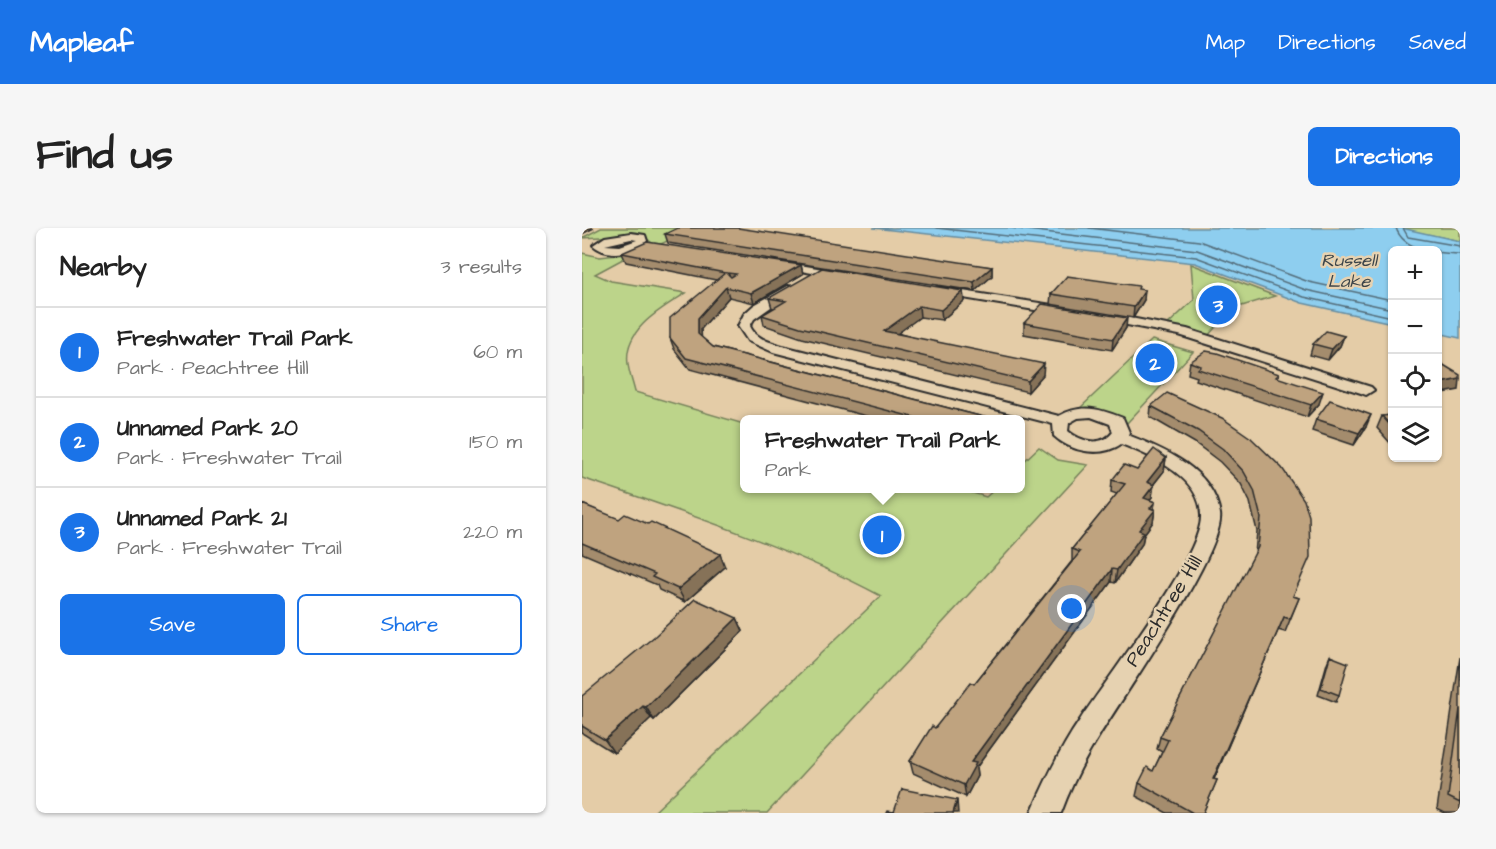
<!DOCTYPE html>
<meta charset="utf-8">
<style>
:root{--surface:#fff;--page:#f6f6f6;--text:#222;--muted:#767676;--line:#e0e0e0;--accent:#1a73e8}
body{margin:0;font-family:"Architects Daughter",sans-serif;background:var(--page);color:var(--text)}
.controls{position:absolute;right:18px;top:18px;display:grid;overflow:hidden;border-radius:9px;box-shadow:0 2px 4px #0004}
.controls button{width:54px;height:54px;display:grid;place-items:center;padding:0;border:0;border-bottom:2px solid var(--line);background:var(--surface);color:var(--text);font:30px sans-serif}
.you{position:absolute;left:490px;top:381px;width:21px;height:21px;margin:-15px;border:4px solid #fff;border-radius:50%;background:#1a73e8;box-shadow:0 0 0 9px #1a73e833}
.badge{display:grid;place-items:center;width:39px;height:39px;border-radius:50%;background:var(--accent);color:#fff;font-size:20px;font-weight:700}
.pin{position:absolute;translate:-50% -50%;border:3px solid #fff;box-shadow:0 2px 6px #0006}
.popup{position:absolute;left:158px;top:187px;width:285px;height:78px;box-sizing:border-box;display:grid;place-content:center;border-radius:9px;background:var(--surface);filter:drop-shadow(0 2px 4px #0005);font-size:20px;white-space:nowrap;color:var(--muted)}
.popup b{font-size:22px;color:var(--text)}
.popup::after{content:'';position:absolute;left:50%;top:100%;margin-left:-12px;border:12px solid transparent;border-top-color:var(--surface)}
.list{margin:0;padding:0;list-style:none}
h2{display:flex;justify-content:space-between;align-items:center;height:78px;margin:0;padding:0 24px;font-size:26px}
h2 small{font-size:20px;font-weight:400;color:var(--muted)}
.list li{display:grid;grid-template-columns:39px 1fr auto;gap:18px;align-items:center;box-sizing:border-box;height:90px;padding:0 24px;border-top:2px solid var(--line)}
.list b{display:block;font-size:22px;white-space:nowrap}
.list p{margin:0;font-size:20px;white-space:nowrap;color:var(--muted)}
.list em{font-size:20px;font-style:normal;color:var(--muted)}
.actions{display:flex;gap:12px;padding:18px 24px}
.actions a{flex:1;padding:14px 0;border:2px solid var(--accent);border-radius:9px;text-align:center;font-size:21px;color:var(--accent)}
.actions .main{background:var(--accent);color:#fff}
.icon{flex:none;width:33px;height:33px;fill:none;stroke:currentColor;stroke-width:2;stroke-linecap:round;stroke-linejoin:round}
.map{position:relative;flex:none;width:878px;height:585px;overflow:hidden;border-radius:9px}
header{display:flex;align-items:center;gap:36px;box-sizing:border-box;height:84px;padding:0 30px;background:var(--accent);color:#fff}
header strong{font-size:28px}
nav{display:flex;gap:33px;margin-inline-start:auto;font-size:21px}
.intro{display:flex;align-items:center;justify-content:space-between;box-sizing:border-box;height:144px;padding:0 36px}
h1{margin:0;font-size:42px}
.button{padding:15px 27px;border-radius:9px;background:var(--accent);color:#fff;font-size:21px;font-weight:700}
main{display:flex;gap:36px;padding:0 36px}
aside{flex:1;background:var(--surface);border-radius:9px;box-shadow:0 2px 4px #0004}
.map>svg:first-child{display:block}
</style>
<header>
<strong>Mapleaf</strong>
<nav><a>Map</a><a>Directions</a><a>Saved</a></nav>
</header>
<div class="intro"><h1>Find us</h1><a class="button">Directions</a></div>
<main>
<aside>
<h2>Nearby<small>3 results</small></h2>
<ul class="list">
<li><span class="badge">1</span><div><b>Freshwater Trail Park</b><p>Park · Peachtree Hill</p></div><em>60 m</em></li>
<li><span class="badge">2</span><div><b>Unnamed Park 20</b><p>Park · Freshwater Trail</p></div><em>150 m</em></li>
<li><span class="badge">3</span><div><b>Unnamed Park 21</b><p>Park · Freshwater Trail</p></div><em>220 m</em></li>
</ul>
<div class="actions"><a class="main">Save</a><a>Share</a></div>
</aside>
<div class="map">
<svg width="878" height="585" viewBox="0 0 878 585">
<rect width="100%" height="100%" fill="#e4cca7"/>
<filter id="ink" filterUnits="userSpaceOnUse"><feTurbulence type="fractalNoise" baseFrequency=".0167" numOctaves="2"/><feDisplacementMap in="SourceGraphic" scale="12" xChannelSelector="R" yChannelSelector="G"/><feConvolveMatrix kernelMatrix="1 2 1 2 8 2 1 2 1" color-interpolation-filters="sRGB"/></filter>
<g filter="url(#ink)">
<!-- green -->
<path fill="#bcd48a" stroke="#74805a" stroke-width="1.5" d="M19,0H114L79,16L70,15L64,10L38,8L0,10Z
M819,0H878V13L824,2Z
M0,25L18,29L52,25L13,46L29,53L104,65C79,81 41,101 46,136C47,145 51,155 53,164L162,196V260H375L404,269L413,261L438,260V237L457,219L476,232L506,237L185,585H71L299,368C205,318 101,284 0,250Z
M609,36L693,68L650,81L624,110L583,99L612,72Z
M570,112L611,124L545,195L535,188L497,181Z"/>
<!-- water -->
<path fill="#8eceef" stroke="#668da1" stroke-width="1.5" d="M291,0H819L878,13V110L856,105V22H810V95L720,75L613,35Z"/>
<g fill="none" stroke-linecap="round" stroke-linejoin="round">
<!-- shore -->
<path stroke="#536c79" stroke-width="1.5" d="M354,0L614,29L722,69L810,89
M428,0L615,22L724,62L810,81
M507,0L617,13L727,54L810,72
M814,0C822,24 857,25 878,26
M821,0L826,9L878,18"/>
<defs>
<path id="street" d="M49,5L63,7L65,13C52,26 25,30 11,17L23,9ZM49,11L55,12L38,18L23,17Z
M195,33L258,44L264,47L258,50L191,38V34Z
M206,58L216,60L172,91L168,98C174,111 188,114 201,118L477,188C500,175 518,181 541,190L547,204L546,207C582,221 631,241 638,286C644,321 540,470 517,508C502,532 489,558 479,585H449C463,553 478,521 498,492C524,452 619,330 619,289C620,249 569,228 539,216C519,230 489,224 472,208L471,196L191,124L166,113L156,98L162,86L172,77ZM509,189L528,196L531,204C520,219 499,214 486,203L487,195L496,190Z
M355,59L483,79L489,83L483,87L351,65V61Z
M518,84L605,101L789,159L792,162L784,167L779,165L597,107L514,91L512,88Z"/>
</defs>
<!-- street casing -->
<use href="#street" stroke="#2b2b2b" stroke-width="4"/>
<!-- street -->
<use href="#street" fill="#e6d2b1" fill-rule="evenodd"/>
</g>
<!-- wall -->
<path fill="#a48c6d" stroke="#2b2b2b" stroke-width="1.5" d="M83,6L410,39V48L393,63L86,15Z
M40,25L219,37L221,46L172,75L147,69L119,101V109L131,119L413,192H299L108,141L92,121L88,110L134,52L44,34Z
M381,63L382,73L360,92L338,89L315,105L461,147L446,164L220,110L182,97L180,87L192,80H190L187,70Z
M469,66L562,72L551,90L468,76Z
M442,95L544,100L530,122L442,106Z
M762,108L758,118L746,132L728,127L731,116Z
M608,134L697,146L696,150L737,176L725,189L614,152L615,149L606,146Z
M569,178L669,210L711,368L717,370L703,404L696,402L632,551L635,552L621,585H585L554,568L557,555L571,543L580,524L575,521L578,509L673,326L675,303L668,274L659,256L638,234L613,215L568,189Z
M810,187V217L795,200L800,188Z
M734,191L784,199L772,217L730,203Z
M584,230L582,243L571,257L570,269L568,272L573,274L572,281L573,282L571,294L562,306L560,316L533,355L529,354L394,540L395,548L384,569L331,545L328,533L353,500L392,456L490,333V321L535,266L529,264L530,252Z
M0,276L143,339L103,374L77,362L75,357L0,325Z
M155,390L161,403L72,492L69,490L32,525L0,505V468Z
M748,428L757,467L754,474L736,467L745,435Z
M878,429V585H863L855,581Z"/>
<!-- shaded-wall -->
<path fill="#867259" stroke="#2b2b2b" stroke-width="1.5" d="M0,0H12L0,6Z
M219,37L221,46L172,75L169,65Z
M410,39V48L393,63L392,54Z
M144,59L147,69L119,101L120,116L116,106V90Z
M563,62L562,72L551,90L552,79Z
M381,63L382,73L360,92L359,82Z
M337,78L338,89L304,114L302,103Z
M545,90L544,100L530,122L531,111Z
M762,108L758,118L746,132L750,121Z
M462,136L461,147L446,164V153Z
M878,151L877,162L855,166V160L858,155Z
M741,164L737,176L725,189L729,177Z
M789,187L784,199L772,217L777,205Z
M584,230L582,243L563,267L565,254Z
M572,257L570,269L560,282L562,270Z
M573,274L571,284L573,282L571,294L562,306L560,316L533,355L535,342L557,302L568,280Z
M138,326L143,339L103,374L96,361Z
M530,341L529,354L394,540L395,548L384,569L382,557L389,534Z
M702,389L696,402L627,563L631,551Z
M155,390L161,403L72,492L64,479Z
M61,478L69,490L32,525L23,512Z
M375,572L376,585H371Z"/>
<!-- building -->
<path fill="#bfa37f" stroke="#2b2b2b" stroke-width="1.5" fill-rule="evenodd" d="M96,0H156L410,39L392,54L83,6Z
M65,14L219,37L169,65L144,59L116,90V106L131,119L413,192H342L104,130L88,110V90L143,45L40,25ZM145,45L154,46L149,49Z
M240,40L381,63L359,82L337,78L302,103L462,136L446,153L218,99L180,87L204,73L187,70Z
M485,48L557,58L556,61L563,62L552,79L469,66Z
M460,76L545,90L531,111L442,95Z
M744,103L762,108L750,121L731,116Z
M624,123L635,125L697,146L694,149L741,164L729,177L616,141L619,138L608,134Z
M855,133L878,147V151L858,155L855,153Z
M585,165L640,190L669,210L700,240L722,272L727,288L728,329L711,368L717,370L708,391L702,389L631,551L635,552L621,585H611L557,555L565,539L571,543L586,512L578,509L676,319L679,290L672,262L662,244L641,221L616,203L569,178Z
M748,172L789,187L777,205L734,191Z
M810,187V199L800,188Z
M572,221L584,230L565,254L572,257L562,270L573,274L568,280L573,282L557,302L562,304L535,342L530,341L389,534L394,535L382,557L328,533L350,498L353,500L389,454L392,456L498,324L490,321L543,256L530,252L542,237L555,242Z
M0,276L37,291L43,286L66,296L69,294L138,326L96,361L70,349L73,346L0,315Z
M113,371L155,390L64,479L61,478L23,512L0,498V468L73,408Z
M748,428L766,435L757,467L739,460Z
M878,481V575L866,569Z
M320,561L375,572L371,585H305L306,583L312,584Z"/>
</g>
<g text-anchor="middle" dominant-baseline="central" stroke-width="5" stroke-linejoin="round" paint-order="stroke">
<!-- far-water labels -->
<g font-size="18" font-style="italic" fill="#3a4348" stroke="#e6d2b1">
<text x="767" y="32">Russell<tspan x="767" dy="21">Lake</tspan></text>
</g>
<!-- street labels -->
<g font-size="20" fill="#2b2b2b" stroke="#e6d2b1">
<text transform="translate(582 383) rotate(-58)">Peachtree Hill</text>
</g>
</g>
</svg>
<div class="controls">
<button>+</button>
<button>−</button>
<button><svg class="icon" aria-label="locate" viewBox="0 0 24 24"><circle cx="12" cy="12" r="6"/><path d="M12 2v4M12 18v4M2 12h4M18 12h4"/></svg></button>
<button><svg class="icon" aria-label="layers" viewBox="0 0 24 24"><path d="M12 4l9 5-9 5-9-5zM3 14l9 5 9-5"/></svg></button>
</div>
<div class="you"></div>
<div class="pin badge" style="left:300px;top:307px">1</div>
<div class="popup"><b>Freshwater Trail Park</b>Park</div>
<div class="pin badge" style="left:573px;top:135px">2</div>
<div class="pin badge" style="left:636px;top:77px">3</div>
</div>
</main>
